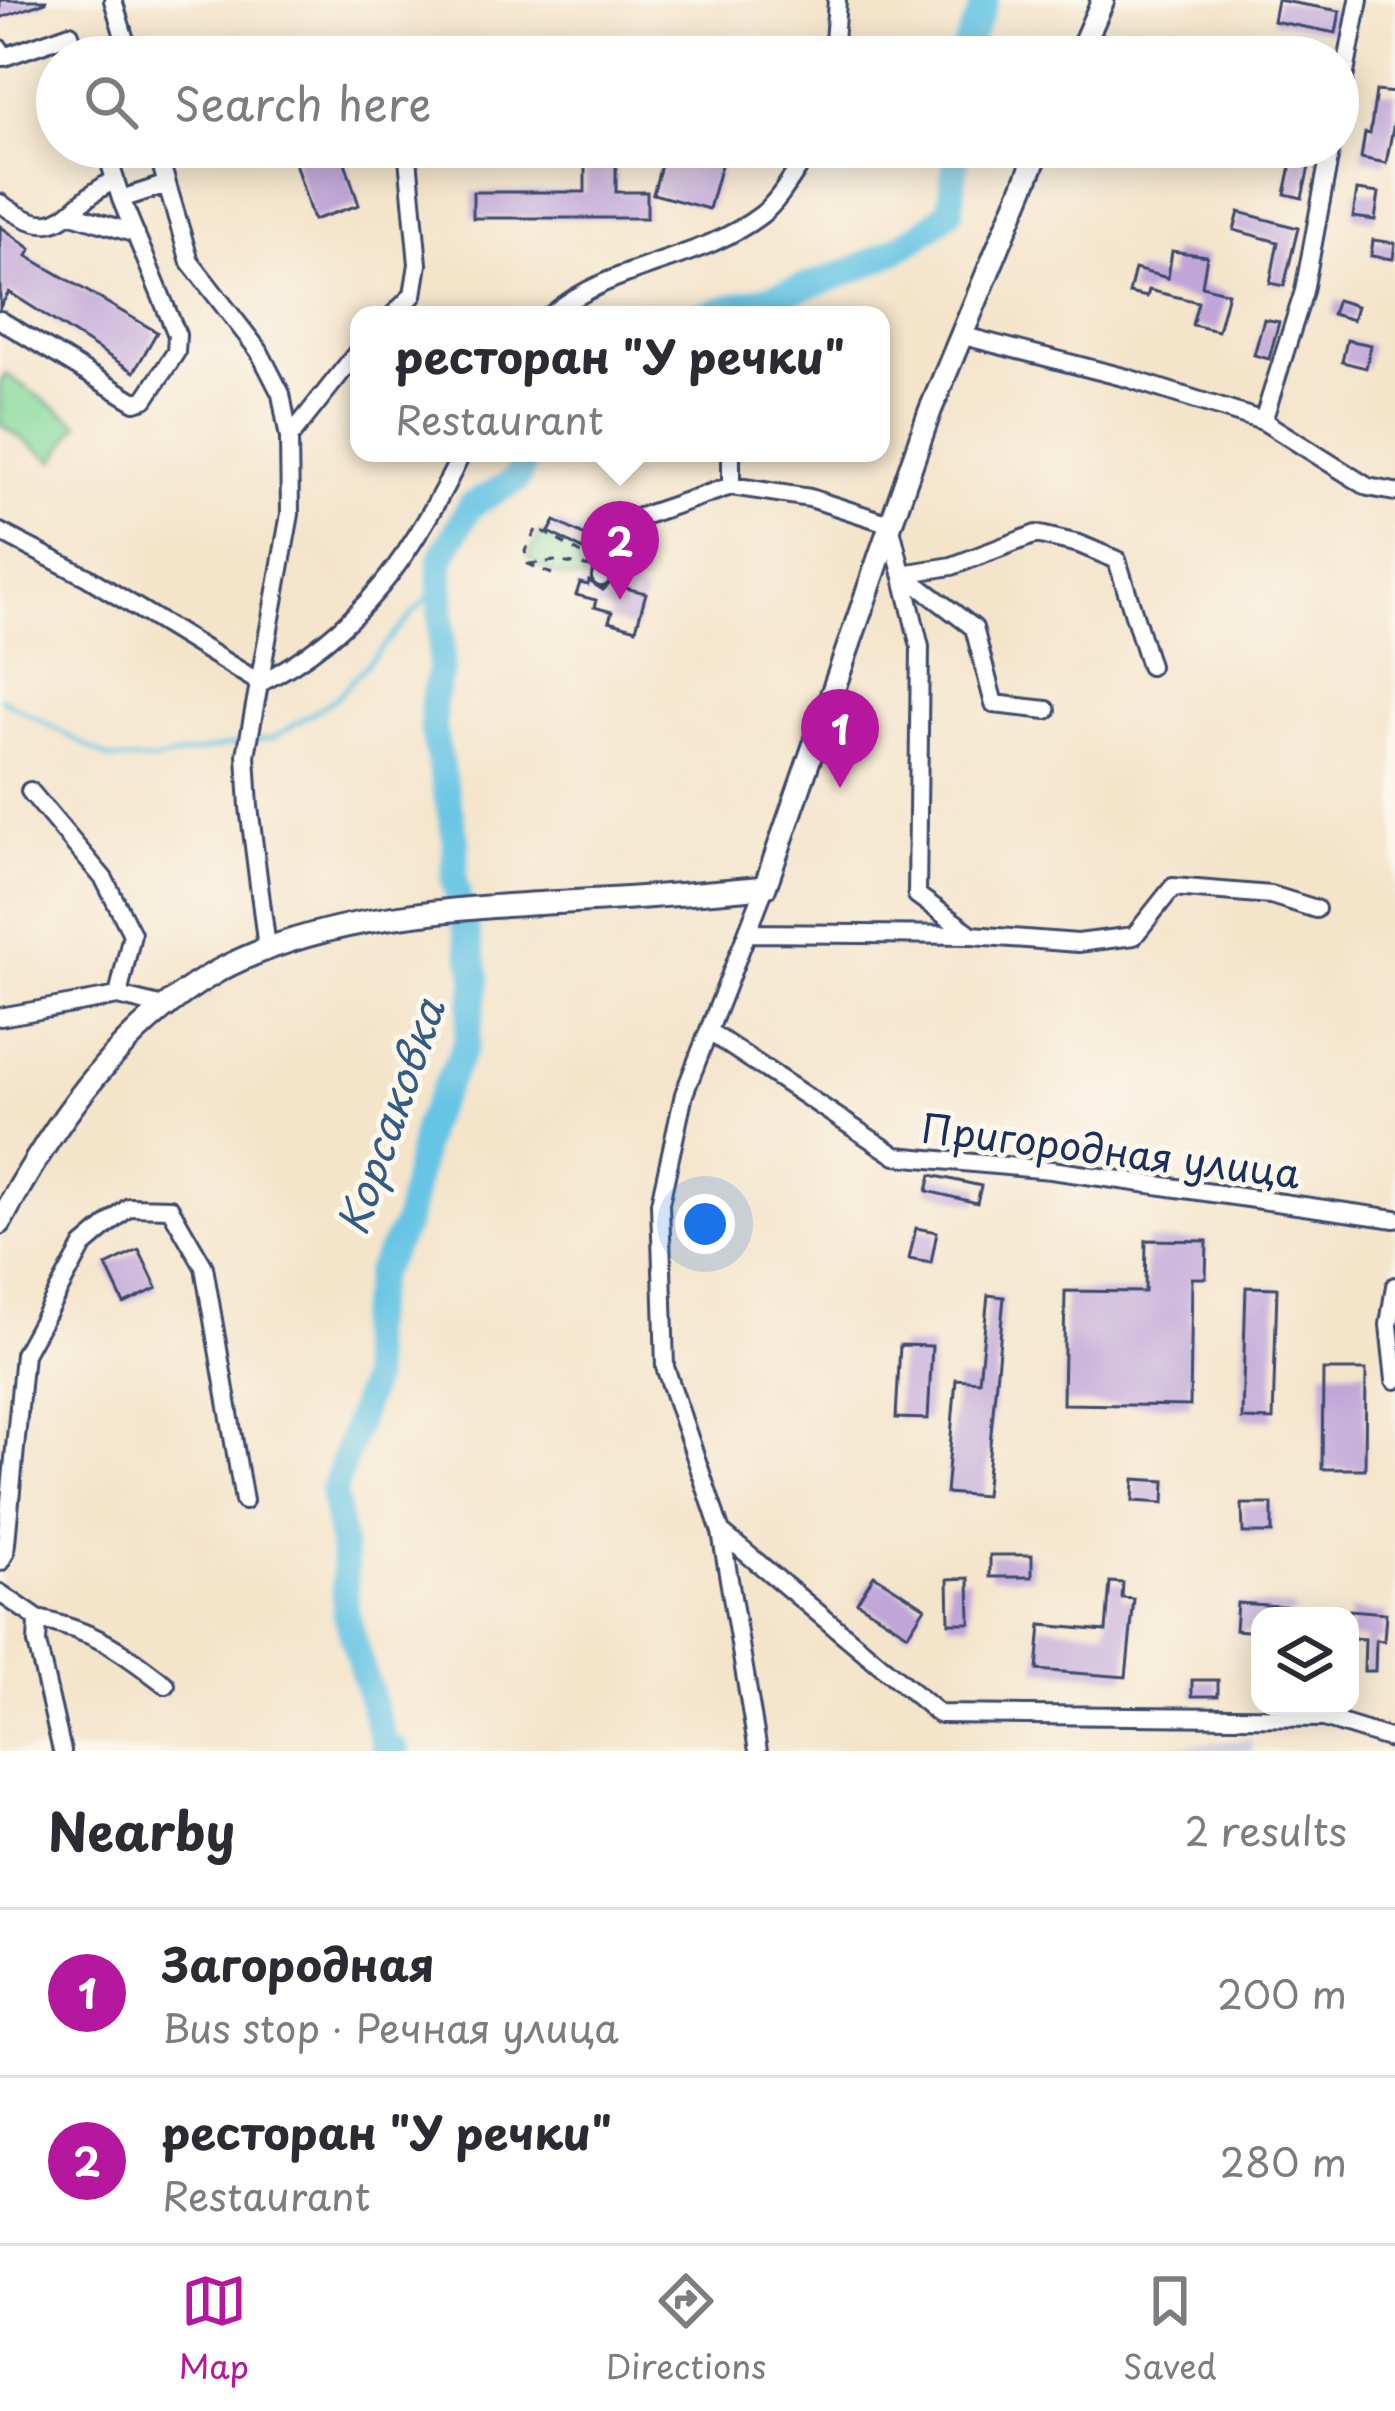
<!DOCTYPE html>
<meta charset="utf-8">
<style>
:root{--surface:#fff;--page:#f7f7f7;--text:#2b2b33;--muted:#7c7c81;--line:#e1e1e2;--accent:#b5179e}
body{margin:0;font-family:"Playpen Sans",sans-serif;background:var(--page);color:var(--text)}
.controls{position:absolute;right:36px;bottom:36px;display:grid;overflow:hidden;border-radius:24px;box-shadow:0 6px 30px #0003}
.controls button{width:108px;height:108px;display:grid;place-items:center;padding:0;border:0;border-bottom:3px solid var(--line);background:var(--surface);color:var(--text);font:60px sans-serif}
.you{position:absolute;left:705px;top:1224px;width:42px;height:42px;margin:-30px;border:9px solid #fff;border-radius:50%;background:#1a73e8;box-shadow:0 0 0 18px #1a73e833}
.badge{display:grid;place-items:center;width:78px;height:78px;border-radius:50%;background:var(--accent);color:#fff;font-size:39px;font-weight:700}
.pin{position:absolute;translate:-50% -99px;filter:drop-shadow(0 3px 6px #0008)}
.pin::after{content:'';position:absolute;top:63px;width:42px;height:36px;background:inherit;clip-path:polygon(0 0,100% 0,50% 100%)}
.popup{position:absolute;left:350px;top:306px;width:540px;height:156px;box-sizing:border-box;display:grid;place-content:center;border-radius:24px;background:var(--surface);filter:drop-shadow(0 3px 9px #0005);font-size:39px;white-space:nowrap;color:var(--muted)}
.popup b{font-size:45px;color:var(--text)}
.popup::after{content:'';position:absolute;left:50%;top:100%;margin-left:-24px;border:24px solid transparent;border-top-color:var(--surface)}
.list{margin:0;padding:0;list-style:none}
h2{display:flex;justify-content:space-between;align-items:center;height:156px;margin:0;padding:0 48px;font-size:51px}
h2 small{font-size:39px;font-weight:400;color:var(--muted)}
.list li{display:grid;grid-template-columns:78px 1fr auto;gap:36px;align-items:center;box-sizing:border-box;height:168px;padding:0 48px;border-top:3px solid var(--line)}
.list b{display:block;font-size:45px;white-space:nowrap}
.list p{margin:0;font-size:39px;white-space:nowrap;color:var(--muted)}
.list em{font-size:39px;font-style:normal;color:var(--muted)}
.icon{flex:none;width:66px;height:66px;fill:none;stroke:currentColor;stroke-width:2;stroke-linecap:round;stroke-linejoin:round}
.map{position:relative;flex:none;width:1395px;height:1751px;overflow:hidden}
.search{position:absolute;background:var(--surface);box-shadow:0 6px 30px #0003;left:36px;right:36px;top:36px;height:132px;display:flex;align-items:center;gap:30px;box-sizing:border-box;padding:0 42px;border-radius:66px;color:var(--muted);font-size:45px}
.sheet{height:492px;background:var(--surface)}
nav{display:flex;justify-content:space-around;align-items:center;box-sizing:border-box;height:168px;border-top:3px solid var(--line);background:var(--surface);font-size:33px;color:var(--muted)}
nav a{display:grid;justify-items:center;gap:6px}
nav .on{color:var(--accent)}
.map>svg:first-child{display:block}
</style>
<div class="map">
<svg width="1395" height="1751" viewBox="0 0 1395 1751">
<rect width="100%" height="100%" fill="#fbf7ec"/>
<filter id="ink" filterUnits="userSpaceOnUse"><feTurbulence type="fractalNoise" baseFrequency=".00833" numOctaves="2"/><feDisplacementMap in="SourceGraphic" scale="24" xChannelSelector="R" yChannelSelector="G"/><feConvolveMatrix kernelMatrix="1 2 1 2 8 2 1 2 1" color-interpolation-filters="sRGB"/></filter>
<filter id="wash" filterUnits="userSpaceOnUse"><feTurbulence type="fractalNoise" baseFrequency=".004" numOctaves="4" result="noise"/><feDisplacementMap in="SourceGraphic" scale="48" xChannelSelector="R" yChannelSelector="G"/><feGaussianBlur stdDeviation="2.7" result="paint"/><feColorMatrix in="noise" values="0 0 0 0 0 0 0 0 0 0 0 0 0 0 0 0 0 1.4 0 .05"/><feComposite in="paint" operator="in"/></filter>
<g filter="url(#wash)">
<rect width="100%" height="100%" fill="#f4e4ca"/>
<!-- industrial -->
<path fill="#c3c0db" d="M1251,1739L1253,1751H1135Z"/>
<!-- green -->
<path fill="#85d99b" stroke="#50847c" stroke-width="3" d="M6,374L79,424L54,461L0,424V382Z
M540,533L596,561L593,572L584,580C562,579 544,571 528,557Z"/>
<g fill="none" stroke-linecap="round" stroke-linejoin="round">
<!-- stream -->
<path stroke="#66c4e4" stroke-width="4.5" d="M0,698L110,759L152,761L240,743
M252,741L273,738L336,698L428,597L441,559"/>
<!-- river -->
<path stroke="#66c4e4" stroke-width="27" d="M964,57C967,35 981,21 985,0
M704,315C790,290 883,274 950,210L957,147
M397,1751L385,1747L346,1613L344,1558L333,1492L371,1380L366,1331L378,1273L406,1224L426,1126L466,1044L477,978L454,881L456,841L433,730V701L441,668V559L470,506L516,480L528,453"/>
</g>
<g id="blocks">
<!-- building -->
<path fill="#c0a6d8" d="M0,0H46V2L0,18Z
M1277,0L1340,11L1336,33L1273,21Z
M1376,91L1395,93V118L1386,163L1361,158L1365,133L1370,134Z
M290,147H340L359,205L313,220Z
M585,147H616V192H647V218H473V192H585Z
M666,147H726L709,209L653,194Z
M1295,147L1313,149L1302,198L1285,194Z
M1357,190L1379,193L1375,220L1353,217Z
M1239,212L1298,228L1284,286L1270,283L1278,242L1234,230Z
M0,226L31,249L27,256L157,332L134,372L9,292L0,307Z
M1373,240L1395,243L1393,259L1371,256Z
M1172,251L1207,256L1202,286L1228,293L1218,331L1192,325L1198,302L1149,290L1147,297L1129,293L1135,269L1168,278Z
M1337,300L1357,306L1353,320L1332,314Z
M1264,319L1279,322L1269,359L1254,355Z
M1347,340L1371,345L1366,368L1342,362Z
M555,521L595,541L589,553L549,532Z
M614,579L627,583L625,588L646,593L636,629L609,621L612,612L594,607L596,600L576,595L580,583L588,585L589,581L603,590Z
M931,1175L981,1186L977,1203L927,1191Z
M916,1228L937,1232L931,1263L909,1259Z
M1146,1240L1207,1241L1206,1278H1192L1190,1406L1063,1404L1065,1291L1145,1292Z
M139,1250L157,1288L124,1304L106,1266Z
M1246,1287L1277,1288L1273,1420L1242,1419Z
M988,1295L1004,1297L985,1496L946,1493L956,1379L979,1381Z
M900,1345L932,1346L928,1419L896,1418Z
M1323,1370H1366L1365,1469H1322Z
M1134,1479L1165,1481L1164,1503L1133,1501Z
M1242,1504H1272V1533H1243Z
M990,1555H1032V1577H990Z
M874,1575L925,1607L908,1634L857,1602Z
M969,1578L970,1623H949L948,1579Z
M1110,1582L1123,1583L1122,1598L1134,1599L1126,1677L1037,1670L1041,1625L1106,1631Z
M1237,1603L1294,1607V1616H1260V1632L1235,1630Z
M1350,1610L1386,1613L1384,1641L1376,1640L1375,1671H1364L1365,1639L1350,1638Z
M1192,1680H1218V1696H1192Z"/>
</g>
</g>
<g filter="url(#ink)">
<use href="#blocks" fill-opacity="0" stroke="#3c4a6e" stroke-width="3"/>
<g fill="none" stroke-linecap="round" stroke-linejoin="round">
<defs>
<path id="minor" d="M113,0L130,57
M0,49L4,57L70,34L77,57
M833,57L837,0
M1338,110L1359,0
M105,147L121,199L167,184
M156,147L190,262L259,351L281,394L289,438L290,514L246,755L249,807L267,948
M0,203C64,250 63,204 115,180
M72,214L136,234
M393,315L413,295L418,264L407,147
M551,315C612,263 698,263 761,215C779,201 793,175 806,156L809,147
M0,320L135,402L145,399L176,352L177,335L121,199
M960,335L1127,378L1263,421L1368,487L1395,492
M1263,421L1304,291L1331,147
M289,438L359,350
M731,453V486
M0,532L87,577L260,683
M902,574L952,566L1036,534L1079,544L1117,560L1150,666
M903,574L974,628L994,704L1047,710
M601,577L631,520L731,486L810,498L890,524L920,647L917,895L972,935
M260,683C361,632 414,552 462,453
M30,791L104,879L132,934L118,996
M749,933L972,935L1078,943L1134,936L1173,887L1271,895L1316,909
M0,1017L118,996L168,1008
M711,1033L896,1156L1051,1170L1395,1219
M1395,1286L1389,1325L1395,1380
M721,1532L939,1714L1324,1718L1395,1740
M0,1562L5,1553L24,1354L83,1246L129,1207L170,1208L204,1267L244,1501
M0,1593L38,1619L37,1643L62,1751
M38,1619C97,1632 119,1649 166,1685
M758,1751L721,1532L665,1367L660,1203L684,1094L765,887"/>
<path id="major" d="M1078,57L1103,0
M0,1223C50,1128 122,1024 218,971C329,911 478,907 601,900C656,897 710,892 765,887L930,411L1040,147"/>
</defs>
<!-- minor casing -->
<use href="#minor" stroke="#3c4a6e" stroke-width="22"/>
<!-- major casing -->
<use href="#major" stroke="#3c4a6e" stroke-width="27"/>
<!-- path -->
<path stroke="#3c4a6e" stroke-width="3" stroke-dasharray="9 9" stroke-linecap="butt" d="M529,564L555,561L591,567
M552,574L528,564L525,551L537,528L587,557L589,565"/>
<!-- minor -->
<use href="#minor" stroke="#fff" stroke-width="16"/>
<!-- major -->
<use href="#major" stroke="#fff" stroke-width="21"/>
</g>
</g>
<g text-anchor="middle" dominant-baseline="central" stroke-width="10" stroke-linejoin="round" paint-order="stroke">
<!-- street labels -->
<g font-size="39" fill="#1b2f5e" stroke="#fbf7ec">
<text transform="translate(1111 1149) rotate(7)">Пригородная улица</text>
</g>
<!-- water labels -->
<g font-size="42" font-style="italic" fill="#325c86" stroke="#fbf7ec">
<text transform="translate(389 1116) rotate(-71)">Корсаковка</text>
</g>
</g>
</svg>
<div class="controls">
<button><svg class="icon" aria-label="layers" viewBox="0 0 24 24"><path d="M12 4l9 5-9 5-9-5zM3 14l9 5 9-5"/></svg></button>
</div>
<div class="you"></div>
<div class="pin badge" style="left:840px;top:788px">1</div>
<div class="pin badge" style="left:620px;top:600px">2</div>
<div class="popup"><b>ресторан &quot;У речки&quot;</b>Restaurant</div>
<div class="search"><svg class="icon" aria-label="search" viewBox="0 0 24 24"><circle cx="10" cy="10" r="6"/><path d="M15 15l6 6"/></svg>Search here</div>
</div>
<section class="sheet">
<h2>Nearby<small>2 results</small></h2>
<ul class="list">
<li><span class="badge">1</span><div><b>Загородная</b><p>Bus stop · Речная улица</p></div><em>200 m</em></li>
<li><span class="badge">2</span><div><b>ресторан &quot;У речки&quot;</b><p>Restaurant</p></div><em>280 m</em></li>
</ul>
</section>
<nav>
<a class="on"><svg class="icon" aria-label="map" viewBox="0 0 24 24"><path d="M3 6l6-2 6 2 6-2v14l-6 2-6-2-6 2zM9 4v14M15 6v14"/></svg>Map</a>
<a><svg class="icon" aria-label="directions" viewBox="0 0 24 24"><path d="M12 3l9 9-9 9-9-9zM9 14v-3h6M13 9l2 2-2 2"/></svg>Directions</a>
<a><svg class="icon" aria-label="saved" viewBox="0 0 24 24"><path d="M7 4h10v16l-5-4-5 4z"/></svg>Saved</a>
</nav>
